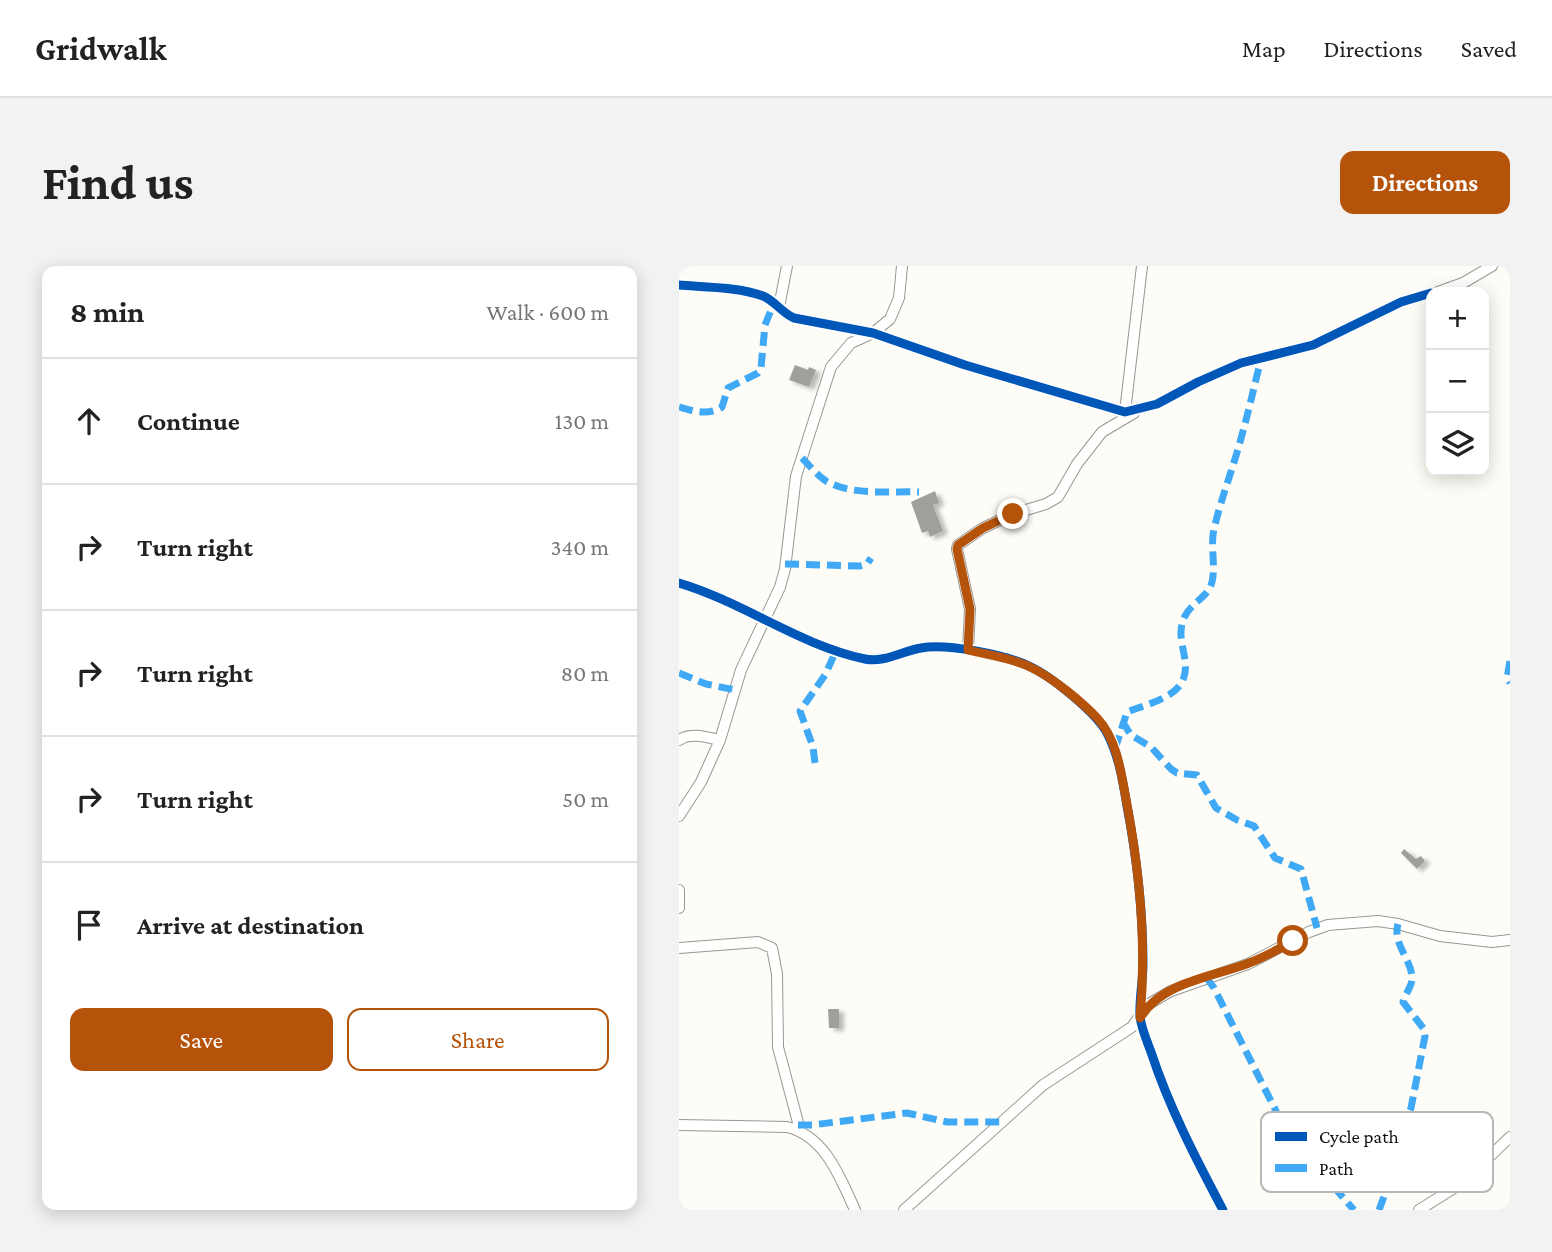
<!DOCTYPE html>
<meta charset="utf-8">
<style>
:root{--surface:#fff;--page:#f2f2f2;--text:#222;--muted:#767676;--line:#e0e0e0;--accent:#b45309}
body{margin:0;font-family:"Crimson Pro",serif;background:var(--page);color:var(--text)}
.controls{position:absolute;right:21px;top:21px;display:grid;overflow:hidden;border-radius:14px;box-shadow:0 4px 18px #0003}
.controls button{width:63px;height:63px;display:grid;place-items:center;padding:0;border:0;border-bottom:2px solid var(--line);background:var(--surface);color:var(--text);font:35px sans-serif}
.stop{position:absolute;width:21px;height:21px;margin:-16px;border:5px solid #b45309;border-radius:50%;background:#fff}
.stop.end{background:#b45309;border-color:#fff;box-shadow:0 2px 7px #0008}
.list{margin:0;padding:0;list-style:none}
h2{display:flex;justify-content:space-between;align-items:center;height:91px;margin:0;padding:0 28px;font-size:30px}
h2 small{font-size:23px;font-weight:400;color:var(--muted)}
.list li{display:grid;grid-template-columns:46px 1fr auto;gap:21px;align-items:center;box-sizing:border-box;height:126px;padding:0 28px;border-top:2px solid var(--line)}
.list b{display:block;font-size:26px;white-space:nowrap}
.list em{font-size:23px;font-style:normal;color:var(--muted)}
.actions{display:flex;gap:14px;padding:21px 28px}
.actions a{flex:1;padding:16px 0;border:2px solid var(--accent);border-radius:14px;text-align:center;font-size:24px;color:var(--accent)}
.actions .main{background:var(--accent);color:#fff}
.icon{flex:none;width:38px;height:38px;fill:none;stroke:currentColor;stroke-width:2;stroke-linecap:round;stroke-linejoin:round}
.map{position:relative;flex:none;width:831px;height:944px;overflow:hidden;border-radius:14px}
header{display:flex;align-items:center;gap:42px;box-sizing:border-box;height:98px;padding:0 35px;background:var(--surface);border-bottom:2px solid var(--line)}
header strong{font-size:33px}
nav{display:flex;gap:38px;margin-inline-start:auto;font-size:24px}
.intro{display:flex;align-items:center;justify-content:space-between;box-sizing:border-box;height:168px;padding:0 42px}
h1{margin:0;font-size:49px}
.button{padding:18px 32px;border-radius:14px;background:var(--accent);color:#fff;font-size:24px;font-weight:700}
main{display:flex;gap:42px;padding:0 42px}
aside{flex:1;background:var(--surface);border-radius:14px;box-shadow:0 4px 18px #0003}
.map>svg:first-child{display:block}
</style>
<header>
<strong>Gridwalk</strong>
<nav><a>Map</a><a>Directions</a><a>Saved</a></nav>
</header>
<div class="intro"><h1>Find us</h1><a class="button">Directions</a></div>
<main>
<aside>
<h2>8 min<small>Walk · 600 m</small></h2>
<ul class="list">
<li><svg class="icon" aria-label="ahead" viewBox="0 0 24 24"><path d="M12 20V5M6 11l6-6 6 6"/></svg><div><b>Continue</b></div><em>130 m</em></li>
<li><svg class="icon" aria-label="right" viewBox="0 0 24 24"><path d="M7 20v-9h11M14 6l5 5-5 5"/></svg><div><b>Turn right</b></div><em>340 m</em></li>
<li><svg class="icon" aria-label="right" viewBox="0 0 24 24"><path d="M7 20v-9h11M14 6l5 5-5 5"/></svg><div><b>Turn right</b></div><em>80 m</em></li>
<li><svg class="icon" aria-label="right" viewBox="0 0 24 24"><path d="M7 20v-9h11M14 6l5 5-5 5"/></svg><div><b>Turn right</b></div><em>50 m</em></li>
<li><svg class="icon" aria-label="arrive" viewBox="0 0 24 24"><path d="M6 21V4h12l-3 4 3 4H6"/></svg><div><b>Arrive at destination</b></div></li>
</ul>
<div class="actions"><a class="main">Save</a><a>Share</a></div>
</aside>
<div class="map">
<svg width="831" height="944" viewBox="0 0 831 944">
<defs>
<filter id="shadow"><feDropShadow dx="5" dy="3" stdDeviation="2" flood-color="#0004"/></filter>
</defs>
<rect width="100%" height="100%" fill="#fdfcf7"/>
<!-- building -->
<path fill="#a19f9c" filter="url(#shadow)" d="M116,99L129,104L130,101L137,104L130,121L110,114Z
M256,225L260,237L254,239L264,265L251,271L249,265L243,267L232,236Z
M725,583L737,593L742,590L746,595L738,603L722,587Z
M149,743H160V762H150Z"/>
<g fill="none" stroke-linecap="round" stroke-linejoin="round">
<defs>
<path id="minor" d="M0,19C24,21 61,21 84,30C96,35 103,47 115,52L194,67L286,99L446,146L478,138L519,116L562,97L634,79L722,36L752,27
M759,26L784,17L813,0
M100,41L108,0
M446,146L463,0
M0,317C64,336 120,379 186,393C205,397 223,385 242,382C267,377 327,389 350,400C372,410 419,448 429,469C440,491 444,516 448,540C458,593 464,644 464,698C464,715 460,733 461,750C462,762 468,775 472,786C490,841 517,893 544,944
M289,384L291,343L278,283L279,279L304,262L334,248L367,238L379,231L398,198L423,166L455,147
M0,474C12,466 27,471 41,474
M0,550L22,516L41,474L62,404L101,321L106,303L117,210L152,101L172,77L194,67L211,53L220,32L223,0
M0,624V642
M0,682L79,676L93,682L98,708L99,781L121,864
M0,859L108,861C146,870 161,911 176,944
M225,944L364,819L453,761L468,739L492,725L569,698L630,666L649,659L699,655L719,658L761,670L813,676L831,674
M740,944L783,917L831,871"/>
</defs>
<!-- minor casing -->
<use href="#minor" stroke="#979795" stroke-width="12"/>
<!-- minor -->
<use href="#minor" stroke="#fffffe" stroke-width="10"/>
<!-- quiet -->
<path stroke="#3fa9f5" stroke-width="7" stroke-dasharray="14 7" stroke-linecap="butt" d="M0,141C15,145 29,150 43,141L49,122L79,107L82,102L86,59L95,37
M123,192C131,200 138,209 147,215C173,230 211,225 240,226
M106,298L181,300L188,298L192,292
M831,395L828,412L831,417
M0,407L27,418L56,424
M443,455L452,469L472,481L492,503L498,507L518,509L537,542L558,554L575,560L596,592L622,603L638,662
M436,483L448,446C465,439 494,433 503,416C513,397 498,378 503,358C507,338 529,333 533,316C537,299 531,280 535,263C542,233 553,205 561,176C569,148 575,121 582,93
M136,497L134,481L121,445L146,409L157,385
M527,711L535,722L598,847L605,867L614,877L630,909L636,914L654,920L675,944
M119,859H133L228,847L268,856H323
M700,944L707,925L717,876L732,842L746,770L745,763L724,736C726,728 732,722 733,714C734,694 713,679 719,658"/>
<defs>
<path id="cycleway" d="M0,19C24,21 61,21 84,30C96,35 103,47 115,52L194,67L286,99L446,146L478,138L519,116L562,97L634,79L722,36L752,27
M0,317C64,336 120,379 186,393C205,397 223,385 242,382C267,377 327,389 350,400C372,410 419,448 429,469C440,491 444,516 448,540C458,593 464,644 464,698C464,715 460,733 461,750C462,762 468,775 472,786C490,841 517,893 544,944"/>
</defs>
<!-- cycleway casing -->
<use href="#cycleway" stroke="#fff" stroke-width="13"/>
<!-- cycleway -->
<use href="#cycleway" stroke="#0057b8" stroke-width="9"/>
</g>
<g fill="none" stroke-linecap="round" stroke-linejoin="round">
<!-- route -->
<path stroke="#b45309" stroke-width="9" d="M334,248L304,262L279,279L278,283L291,343L289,384C309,389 333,392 351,401C373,411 403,436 419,453C438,474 442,506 447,533C461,606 468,678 461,752C482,716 534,711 570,697C586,691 600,683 614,675"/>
</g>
<!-- legend -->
<rect x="582" y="846" width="232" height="80" rx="10" fill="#fff" stroke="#b8b8b8" stroke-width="2"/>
<rect x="596" y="866" width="32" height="9" fill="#0057b8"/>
<rect x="596" y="898" width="32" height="8" fill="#3fa9f5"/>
<g font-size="19" fill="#111">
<text x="640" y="877">Cycle path</text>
<text x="640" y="909">Path</text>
</g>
</svg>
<div class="controls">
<button>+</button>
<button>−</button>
<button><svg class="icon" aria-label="layers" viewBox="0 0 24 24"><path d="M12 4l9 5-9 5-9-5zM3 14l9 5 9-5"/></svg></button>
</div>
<div class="stop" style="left:614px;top:675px"></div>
<div class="stop end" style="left:334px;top:248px"></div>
</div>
</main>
